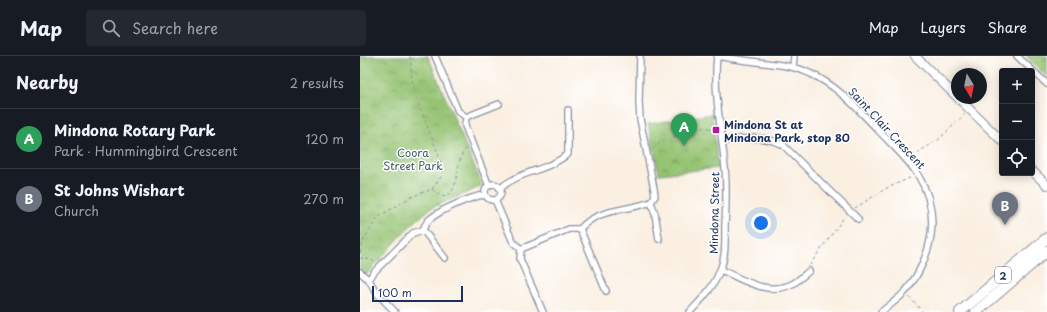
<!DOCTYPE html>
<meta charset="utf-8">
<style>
:root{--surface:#171b24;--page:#242831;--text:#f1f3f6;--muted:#9ea1a6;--line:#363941;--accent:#d690ce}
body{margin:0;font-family:"Playpen Sans",sans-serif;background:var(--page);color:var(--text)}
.controls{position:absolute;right:12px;top:12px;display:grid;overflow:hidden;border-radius:4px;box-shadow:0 2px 10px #0003}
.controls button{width:36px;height:36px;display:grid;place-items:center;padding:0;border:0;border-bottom:1px solid var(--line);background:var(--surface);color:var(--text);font:20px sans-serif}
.compass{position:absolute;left:591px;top:12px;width:36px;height:36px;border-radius:50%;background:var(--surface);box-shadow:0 2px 10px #0003;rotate:170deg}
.scale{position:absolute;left:12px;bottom:10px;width:91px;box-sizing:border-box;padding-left:4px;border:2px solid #1b2f5e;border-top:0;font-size:11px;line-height:14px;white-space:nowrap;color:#1b2f5e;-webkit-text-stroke:3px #fff;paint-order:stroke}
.you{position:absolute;left:401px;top:167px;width:14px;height:14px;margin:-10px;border:3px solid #fff;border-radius:50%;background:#1a73e8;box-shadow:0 0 0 6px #1a73e833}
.badge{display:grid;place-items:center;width:26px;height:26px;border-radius:50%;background:var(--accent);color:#fff;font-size:13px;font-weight:700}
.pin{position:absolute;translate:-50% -33px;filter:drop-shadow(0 1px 2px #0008)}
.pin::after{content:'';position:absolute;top:21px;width:14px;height:12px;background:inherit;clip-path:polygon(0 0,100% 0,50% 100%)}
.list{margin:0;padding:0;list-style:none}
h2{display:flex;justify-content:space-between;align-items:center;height:52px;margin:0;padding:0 16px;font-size:17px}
h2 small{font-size:13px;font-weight:400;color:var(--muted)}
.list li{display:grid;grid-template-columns:26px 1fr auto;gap:12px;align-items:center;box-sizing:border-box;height:60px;padding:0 16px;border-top:1px solid var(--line)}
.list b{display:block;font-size:15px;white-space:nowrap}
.list p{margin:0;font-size:13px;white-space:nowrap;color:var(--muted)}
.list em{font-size:13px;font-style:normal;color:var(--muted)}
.icon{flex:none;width:22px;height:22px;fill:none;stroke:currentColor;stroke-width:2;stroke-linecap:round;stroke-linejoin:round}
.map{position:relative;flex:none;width:687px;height:256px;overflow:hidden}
header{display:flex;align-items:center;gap:24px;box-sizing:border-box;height:56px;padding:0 20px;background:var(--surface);border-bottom:1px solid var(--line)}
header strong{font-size:19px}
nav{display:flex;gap:22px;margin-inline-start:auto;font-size:14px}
.search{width:280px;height:36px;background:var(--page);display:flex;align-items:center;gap:10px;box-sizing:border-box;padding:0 14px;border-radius:4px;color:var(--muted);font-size:15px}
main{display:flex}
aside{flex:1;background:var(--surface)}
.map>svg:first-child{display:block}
</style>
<header>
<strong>Map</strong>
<div class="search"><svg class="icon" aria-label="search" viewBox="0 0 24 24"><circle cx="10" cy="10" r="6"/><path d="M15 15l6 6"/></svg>Search here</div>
<nav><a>Map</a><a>Layers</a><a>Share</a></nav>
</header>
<main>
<aside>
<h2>Nearby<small>2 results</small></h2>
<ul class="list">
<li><span class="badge" style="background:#2e9e5b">A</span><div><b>Mindona Rotary Park</b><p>Park · Hummingbird Crescent</p></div><em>120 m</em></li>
<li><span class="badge" style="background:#6b7280">B</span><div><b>St Johns Wishart</b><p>Church</p></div><em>270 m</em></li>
</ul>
</aside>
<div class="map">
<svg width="687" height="256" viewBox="0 0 687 256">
<defs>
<pattern id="park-crowns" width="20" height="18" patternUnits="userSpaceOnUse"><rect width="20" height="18" fill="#95c372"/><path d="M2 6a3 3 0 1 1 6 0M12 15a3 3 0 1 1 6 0" fill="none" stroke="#799f61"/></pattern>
</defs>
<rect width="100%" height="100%" fill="#fff"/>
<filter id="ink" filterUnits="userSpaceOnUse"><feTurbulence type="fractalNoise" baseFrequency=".025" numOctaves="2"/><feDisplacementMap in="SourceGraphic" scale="8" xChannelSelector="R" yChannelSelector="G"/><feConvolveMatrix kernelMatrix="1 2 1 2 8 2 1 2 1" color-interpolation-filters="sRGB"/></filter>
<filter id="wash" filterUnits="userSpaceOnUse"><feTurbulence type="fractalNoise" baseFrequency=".012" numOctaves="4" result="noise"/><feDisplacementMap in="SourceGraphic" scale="16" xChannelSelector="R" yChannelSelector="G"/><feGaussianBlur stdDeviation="0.9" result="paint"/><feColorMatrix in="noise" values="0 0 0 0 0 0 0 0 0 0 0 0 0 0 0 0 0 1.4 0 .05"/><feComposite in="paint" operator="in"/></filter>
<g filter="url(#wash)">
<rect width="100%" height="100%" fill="#faefe1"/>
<!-- park -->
<path fill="url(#park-crowns)" stroke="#587968" d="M0,0H68L121,126L120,131L71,152L50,170L4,221L0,217Z
M666,0H687V21Z
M352,58L358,112L299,118L288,68Z"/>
</g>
<g filter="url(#ink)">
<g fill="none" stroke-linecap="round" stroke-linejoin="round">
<defs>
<path id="street" d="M75,0L98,55L106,61L105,70L129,130
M357,0C373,3 389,5 405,7C420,9 435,10 449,17C477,29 498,53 518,74C532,89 548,103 558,119C578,152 575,185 558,217C554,223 550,231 544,237C537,244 529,250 521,256
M657,0L687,28
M433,11L434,0
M106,61L139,48
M362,85C384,83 403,78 423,89L498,163
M125 136a8 8 0 1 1 16 0a8 8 0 1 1-16 0Z
M140,133C158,115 188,115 208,98V54
M135,144L153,186L161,193L160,203L183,256
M291,146L295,158L299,183
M220,173L246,235
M63,174L85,202
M161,193L209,173H220C237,152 268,155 291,146L295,140L294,133L280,63L279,46L280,0
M361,214C384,224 409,241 434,227C439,224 444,219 449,215
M0,216L9,224L16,236L35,256
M9,224L13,217L53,177L63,174C65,169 66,166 70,163C80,154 112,140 125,139
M330,256C342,243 354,231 360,214C366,201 365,184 365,169C366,150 367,131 365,112C362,76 353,36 357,0"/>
<path id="secondary" d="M555,0L597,41
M598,42L642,85
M672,115L687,129"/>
<path id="highway" d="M600,256L687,182
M616,256L687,195"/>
</defs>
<!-- street casing -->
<use href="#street" stroke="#8a8fa0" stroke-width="8"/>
<!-- secondary casing -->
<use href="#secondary" stroke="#8a8fa0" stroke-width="10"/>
<!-- highway casing -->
<use href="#highway" stroke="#8a8fa0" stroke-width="12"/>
<!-- path -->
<path stroke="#8a8fa0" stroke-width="1" stroke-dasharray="3 3" stroke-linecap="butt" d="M293,93L301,86L309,84L320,77L338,72H354
M552,100L578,84L605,58
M72,133C103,158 91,105 107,92
M495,152L525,133L552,121
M0,197L4,183L18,161L51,141L72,133L81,121L83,116L78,97L55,40L52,24L50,0
M0,202L12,204L16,207
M450,209L451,207L485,160
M549,241L563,256"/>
<!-- street -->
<use href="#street" stroke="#fff" stroke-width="5.5"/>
<!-- secondary -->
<use href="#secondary" stroke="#fff" stroke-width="8"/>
<!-- highway -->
<use href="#highway" stroke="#fff" stroke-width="10"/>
</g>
</g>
<!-- markers -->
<rect fill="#b5179e" stroke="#fff" stroke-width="1.5" x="352" y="70" width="8" height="8" rx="2"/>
<g text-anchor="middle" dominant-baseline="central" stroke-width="3" stroke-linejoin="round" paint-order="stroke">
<!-- shield labels -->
<rect fill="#fff" stroke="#5f6d8e" stroke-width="1" x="635" y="211" width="16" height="16" rx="3"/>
<g font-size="10" font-weight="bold" fill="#1b2f5e">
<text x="643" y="219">2</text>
</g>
<!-- poi labels -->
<g font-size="11" font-weight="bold" fill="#1b2f5e" stroke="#fff" text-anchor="start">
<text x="364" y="68">Mindona St at<tspan x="364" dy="13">Mindona Park, stop 80</tspan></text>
</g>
<!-- street labels -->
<g font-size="11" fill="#1b2f5e" stroke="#fff">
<text transform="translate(527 72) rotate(47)">Saint Clair Crescent</text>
<text transform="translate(354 157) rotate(-89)">Mindona Street</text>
</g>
<!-- park labels -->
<g font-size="11" fill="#405b64" stroke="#fff">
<text x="53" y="96">Coora<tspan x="53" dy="13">Street Park</tspan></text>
</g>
</g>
</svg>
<div class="controls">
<button>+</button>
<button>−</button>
<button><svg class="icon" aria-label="locate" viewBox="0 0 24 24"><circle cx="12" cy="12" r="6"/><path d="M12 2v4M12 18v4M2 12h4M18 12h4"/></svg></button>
</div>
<svg class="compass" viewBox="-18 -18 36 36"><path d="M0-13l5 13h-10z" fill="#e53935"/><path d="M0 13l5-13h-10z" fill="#9ea1a6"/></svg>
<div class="scale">100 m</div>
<div class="you"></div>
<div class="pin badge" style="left:324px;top:90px;background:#2e9e5b">A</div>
<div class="pin badge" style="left:645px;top:169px;background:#6b7280">B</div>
</div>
</main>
